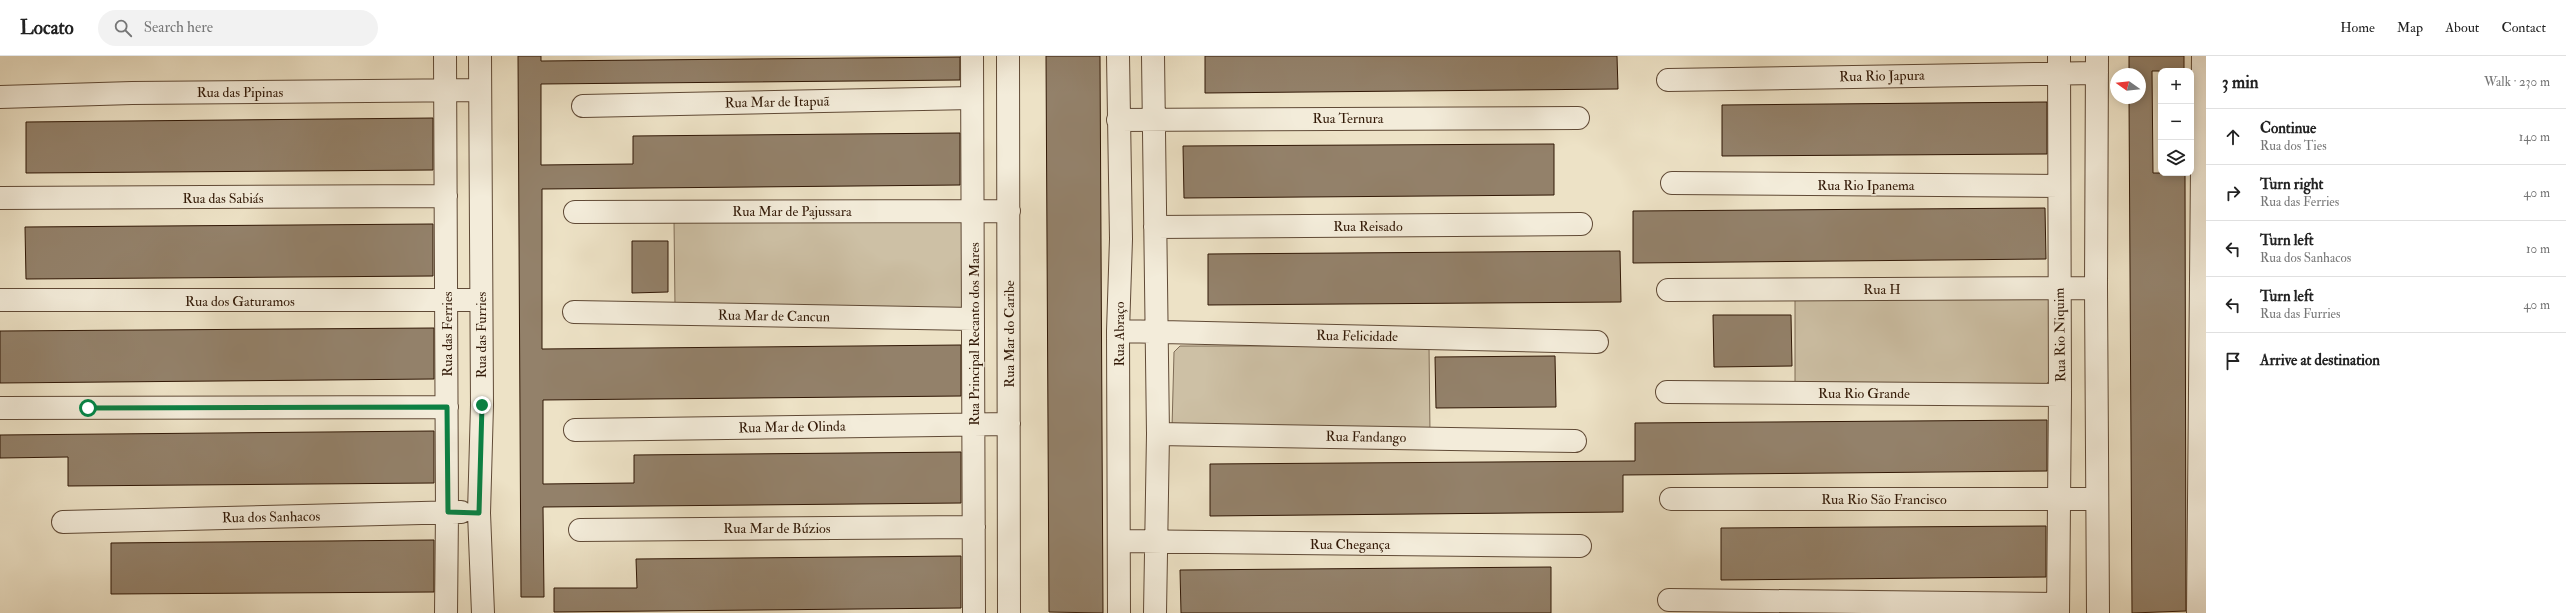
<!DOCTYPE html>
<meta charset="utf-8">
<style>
:root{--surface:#fff;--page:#f2f2f2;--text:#222;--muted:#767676;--line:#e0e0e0}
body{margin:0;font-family:"IM FELL Double Pica",serif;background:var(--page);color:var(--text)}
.controls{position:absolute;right:12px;top:12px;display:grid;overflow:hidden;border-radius:8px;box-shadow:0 2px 10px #0003}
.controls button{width:36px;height:36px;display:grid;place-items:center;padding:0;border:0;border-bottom:1px solid var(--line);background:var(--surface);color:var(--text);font:20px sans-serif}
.compass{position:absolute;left:2110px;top:12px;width:36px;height:36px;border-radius:50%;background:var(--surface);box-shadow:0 2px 10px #0003;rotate:285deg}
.stop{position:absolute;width:12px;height:12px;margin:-9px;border:3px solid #0b8043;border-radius:50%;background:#fff}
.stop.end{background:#0b8043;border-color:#fff;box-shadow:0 1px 4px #0008}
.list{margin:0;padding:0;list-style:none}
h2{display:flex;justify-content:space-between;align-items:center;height:52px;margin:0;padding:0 16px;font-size:17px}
h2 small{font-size:13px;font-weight:400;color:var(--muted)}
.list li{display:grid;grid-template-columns:26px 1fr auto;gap:12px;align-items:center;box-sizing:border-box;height:56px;padding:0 16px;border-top:1px solid var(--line)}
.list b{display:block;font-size:15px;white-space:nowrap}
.list p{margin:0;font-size:13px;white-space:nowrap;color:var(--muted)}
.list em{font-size:13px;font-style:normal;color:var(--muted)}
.icon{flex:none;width:22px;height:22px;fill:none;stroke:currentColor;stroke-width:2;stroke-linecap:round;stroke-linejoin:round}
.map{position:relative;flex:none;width:2206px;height:557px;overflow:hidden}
header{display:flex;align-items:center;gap:24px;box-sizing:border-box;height:56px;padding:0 20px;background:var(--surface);border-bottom:1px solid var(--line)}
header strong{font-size:19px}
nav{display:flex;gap:22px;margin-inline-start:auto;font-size:14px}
.search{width:280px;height:36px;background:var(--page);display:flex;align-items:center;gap:10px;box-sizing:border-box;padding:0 14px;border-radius:22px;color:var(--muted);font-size:15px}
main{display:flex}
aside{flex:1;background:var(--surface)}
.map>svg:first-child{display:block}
</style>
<header>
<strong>Locato</strong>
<div class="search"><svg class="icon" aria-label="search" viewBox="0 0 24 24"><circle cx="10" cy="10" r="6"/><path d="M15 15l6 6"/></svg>Search here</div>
<nav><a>Home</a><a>Map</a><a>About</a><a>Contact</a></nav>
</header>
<main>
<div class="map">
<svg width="2206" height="557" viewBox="0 0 2206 557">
<rect width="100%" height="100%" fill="#ede2c6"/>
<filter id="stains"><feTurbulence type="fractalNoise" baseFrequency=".005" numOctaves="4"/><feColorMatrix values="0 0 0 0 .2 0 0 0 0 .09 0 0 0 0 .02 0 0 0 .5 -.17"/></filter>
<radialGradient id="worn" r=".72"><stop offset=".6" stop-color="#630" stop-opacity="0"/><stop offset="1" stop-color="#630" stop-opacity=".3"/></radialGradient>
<!-- green -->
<path fill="#cdc0a5" stroke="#7f6c56" d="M674,164L963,165L966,246L960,252L675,251Z
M1795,240L2048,243L2053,247L2050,324L2044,330L1795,327Z
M1180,290H1429L1430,377L1172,372L1174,296Z"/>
<!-- building -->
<path fill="#93816a" stroke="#311806" d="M518,0H541V5L960,1V24L541,28V109L633,108V80L960,77V129L542,133V293L961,289V340L543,344V428L634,427V399L961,396V447L543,451L544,541H521Z
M1046,0H1100L1103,557L1049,556Z
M1205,0H1617L1618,33L1205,37Z
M2129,0H2184V15H2152L2153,117H2185L2186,555L2132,557L2129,42H2140V18H2129Z
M2047,46V98L1722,100V49Z
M433,62V114L26,117V66Z
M1554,88V139L1184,142L1183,90Z
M2045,152L2046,203L1633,207V155Z
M433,168V220L26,223L25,171Z
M632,185H668V236L632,237Z
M1620,195L1621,246L1208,249V198Z
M1713,259H1791L1792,310L1714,311Z
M434,272V323L0,327V275Z
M1555,300L1556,351L1436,352L1435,301Z
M2047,364V415L1623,419V456L1210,460V408L1635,405V367Z
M434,375V427L68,430V401L0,402V379Z
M2046,470V521L1721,524V472Z
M434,484V536L111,538V487Z
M961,500V552L554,556V532H637L636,503Z
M1551,511V557H1181L1180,514Z"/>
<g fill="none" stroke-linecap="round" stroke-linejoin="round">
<defs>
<path id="minor" d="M445,0L447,456L446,557
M480,0L482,349L479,457L483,557
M972,0L974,557
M1008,0L1009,557
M1118,0L1121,183L1118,275L1119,557
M1153,0L1158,378L1155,557
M2097,0L2096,232L2098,557
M1668,24L2097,17
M0,41L132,37L480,34
M583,50L972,42
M1118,64L1578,62
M1672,127L2059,130
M0,142L446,140
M575,156L1009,155
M1155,171L1581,168
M1668,234L2096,232
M0,244H481
M574,256L973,263
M1118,275L1597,286
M1667,336L2060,339
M0,352L447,351
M575,374L1009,368
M1158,378L1575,385
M1671,443H2097
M63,466L461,456
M580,474L974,471
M1119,485L1580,490
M1669,544L2058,548
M2058,557L2060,339L2059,0
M2198,557L2203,0"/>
</defs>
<!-- minor casing -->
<use href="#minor" stroke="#604a36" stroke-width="24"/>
<!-- minor -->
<use href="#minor" stroke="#f3ecda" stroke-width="22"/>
</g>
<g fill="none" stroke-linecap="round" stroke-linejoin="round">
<!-- route -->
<path stroke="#0b8043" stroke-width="5" d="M88,352L447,351L448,456L479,457L482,349"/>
</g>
<g text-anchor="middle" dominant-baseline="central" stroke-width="3" stroke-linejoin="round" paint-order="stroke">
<!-- street labels -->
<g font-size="14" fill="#311806" stroke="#f3ecda">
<text transform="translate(1882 20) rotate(-1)">Rua Rio Japura</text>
<text x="240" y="36">Rua das Pipinas</text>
<text transform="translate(777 46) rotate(-1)">Rua Mar de Itapuã</text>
<text x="1348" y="62">Rua Ternura</text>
<text x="1866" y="129">Rua Rio Ipanema</text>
<text x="223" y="142">Rua das Sabiás</text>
<text x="792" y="155">Rua Mar de Pajussara</text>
<text x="1368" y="170">Rua Reisado</text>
<text x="1882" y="233">Rua H</text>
<text x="240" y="245">Rua dos Gaturamos</text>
<text transform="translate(774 260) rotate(1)">Rua Mar de Cancun</text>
<text transform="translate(447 278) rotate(-90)">Rua das Ferries</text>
<text transform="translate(974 278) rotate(-90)">Rua Principal Recanto dos Mares</text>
<text transform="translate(1009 278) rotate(-90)">Rua Mar do Caribe</text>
<text transform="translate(1119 278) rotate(-90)">Rua Abraço</text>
<text transform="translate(481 279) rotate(-90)">Rua das Furries</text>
<text transform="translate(2060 279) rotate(-91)">Rua Rio Niquim</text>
<text transform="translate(1357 280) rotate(1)">Rua Felicidade</text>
<text x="1864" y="337">Rua Rio Grande</text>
<text transform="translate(792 371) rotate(-1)">Rua Mar de Olinda</text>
<text transform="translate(1366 381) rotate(1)">Rua Fandango</text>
<text x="1884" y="443">Rua Rio São Francisco</text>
<text transform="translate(271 461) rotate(-1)">Rua dos Sanhacos</text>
<text x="777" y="472">Rua Mar de Búzios</text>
<text x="1350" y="488">Rua Chegança</text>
</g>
</g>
<rect width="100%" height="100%" filter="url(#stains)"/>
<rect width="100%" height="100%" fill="url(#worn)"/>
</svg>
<div class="controls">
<button>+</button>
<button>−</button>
<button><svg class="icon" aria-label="layers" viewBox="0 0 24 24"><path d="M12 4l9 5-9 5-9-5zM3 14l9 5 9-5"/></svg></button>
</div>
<svg class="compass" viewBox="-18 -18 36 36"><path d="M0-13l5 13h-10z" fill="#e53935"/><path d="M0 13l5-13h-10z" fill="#767676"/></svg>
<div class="stop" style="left:88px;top:352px"></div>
<div class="stop end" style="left:482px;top:349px"></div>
</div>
<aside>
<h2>3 min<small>Walk · 230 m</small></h2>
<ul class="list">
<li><svg class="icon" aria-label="ahead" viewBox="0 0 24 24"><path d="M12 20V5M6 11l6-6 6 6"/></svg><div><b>Continue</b><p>Rua dos Ties</p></div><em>140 m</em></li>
<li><svg class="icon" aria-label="right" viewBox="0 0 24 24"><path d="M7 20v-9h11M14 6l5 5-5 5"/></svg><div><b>Turn right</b><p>Rua das Ferries</p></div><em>40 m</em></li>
<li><svg class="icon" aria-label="left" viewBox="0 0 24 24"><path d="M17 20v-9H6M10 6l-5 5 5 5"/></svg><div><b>Turn left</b><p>Rua dos Sanhacos</p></div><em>10 m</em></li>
<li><svg class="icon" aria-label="left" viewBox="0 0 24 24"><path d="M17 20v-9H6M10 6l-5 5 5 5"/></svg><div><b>Turn left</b><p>Rua das Furries</p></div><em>40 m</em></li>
<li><svg class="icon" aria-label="arrive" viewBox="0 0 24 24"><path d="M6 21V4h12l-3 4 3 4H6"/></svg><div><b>Arrive at destination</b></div></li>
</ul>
</aside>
</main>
